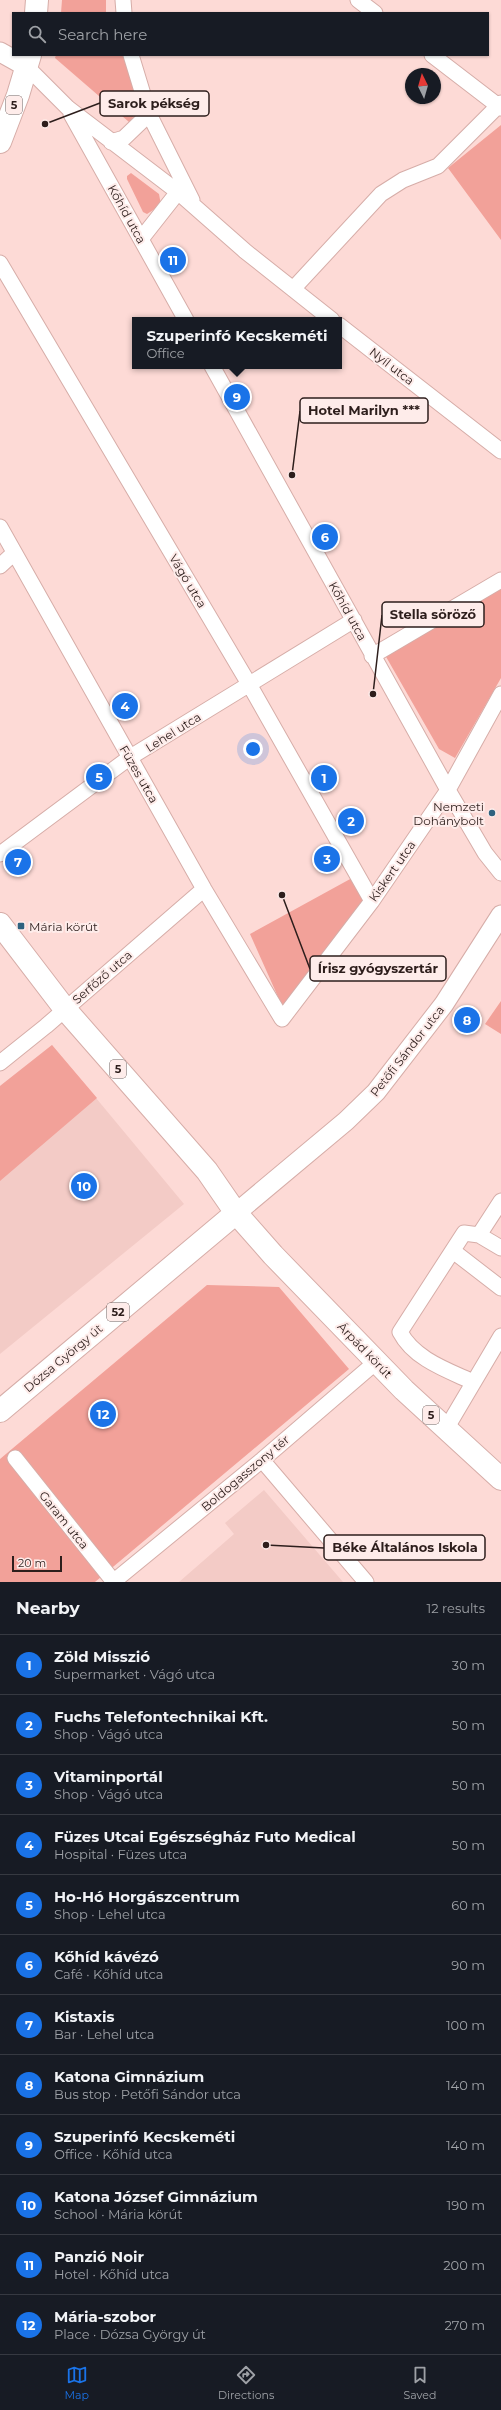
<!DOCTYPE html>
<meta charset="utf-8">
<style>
:root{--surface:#171b24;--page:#20242c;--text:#f1f3f6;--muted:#9ea1a6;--line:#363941;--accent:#1a73e8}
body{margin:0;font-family:Montserrat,sans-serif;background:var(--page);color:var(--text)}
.compass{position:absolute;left:405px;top:68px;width:36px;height:36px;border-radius:50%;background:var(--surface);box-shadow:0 1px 3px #0004;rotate:355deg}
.scale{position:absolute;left:12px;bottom:10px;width:50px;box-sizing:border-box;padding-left:4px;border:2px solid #2d1e1c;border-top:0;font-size:11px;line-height:14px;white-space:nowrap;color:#2d1e1c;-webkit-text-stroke:3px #feecea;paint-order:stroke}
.you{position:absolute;left:253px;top:749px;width:14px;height:14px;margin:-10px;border:3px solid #fff;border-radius:50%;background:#1a73e8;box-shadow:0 0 0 6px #1a73e833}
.badge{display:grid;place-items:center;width:26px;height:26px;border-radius:50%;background:var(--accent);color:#fff;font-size:13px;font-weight:700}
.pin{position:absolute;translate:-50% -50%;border:2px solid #fff;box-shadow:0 1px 4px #0006}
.popup{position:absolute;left:132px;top:317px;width:210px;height:52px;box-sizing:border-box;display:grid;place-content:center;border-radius:0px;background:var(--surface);filter:drop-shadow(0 1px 3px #0005);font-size:13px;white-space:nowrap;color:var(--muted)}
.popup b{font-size:15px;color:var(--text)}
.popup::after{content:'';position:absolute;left:50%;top:100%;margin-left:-8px;border:8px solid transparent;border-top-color:var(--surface)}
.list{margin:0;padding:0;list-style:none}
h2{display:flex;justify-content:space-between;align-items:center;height:52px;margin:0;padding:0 16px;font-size:17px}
h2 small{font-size:13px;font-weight:400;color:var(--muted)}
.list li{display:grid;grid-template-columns:26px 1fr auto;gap:12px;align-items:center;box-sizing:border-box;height:60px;padding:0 16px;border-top:1px solid var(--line)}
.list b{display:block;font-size:15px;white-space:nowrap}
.list p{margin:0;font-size:13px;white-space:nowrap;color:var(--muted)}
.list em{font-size:13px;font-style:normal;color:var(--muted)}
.icon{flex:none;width:22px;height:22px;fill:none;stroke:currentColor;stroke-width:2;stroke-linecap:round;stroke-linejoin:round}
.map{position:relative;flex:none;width:501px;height:1582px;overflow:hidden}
.search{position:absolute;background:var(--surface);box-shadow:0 1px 3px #0004;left:12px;right:12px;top:12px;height:44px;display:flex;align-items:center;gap:10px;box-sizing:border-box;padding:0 14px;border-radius:0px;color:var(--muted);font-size:15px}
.sheet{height:772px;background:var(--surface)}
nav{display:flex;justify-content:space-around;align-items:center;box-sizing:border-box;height:56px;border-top:1px solid var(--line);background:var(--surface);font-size:11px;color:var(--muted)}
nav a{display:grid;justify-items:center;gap:2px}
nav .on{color:var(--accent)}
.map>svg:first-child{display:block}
</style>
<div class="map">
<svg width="501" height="1582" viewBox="0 0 501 1582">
<rect width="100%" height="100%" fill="#fddad6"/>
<!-- built -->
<path fill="#f3cbc6" d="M52,1045L184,1204L0,1354V1086Z
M264,1490L343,1582H179L234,1534L225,1523Z"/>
<!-- green -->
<path fill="#f2a199" d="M62,0H106V13H61Z
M56,55H122C128,64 138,100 136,111C135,115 132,119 129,122L55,58Z
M501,125V240L448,168Z
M131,173L159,194L161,205L147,214L143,212L127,179V176Z
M501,588V678L455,758L439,749L385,655Z
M352,878L364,900L283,1008L250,934Z
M501,1001V1034L485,1024Z
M52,1045L97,1098L0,1181V1086Z
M207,1285L279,1287L349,1369L95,1582H0V1459Z"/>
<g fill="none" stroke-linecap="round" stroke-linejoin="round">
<defs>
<path id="minor" d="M123,0L124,13
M358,0L375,13
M131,55L149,114L192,200
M432,55L501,108
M27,67L68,108L178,192L245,251L332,320
M71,114L186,320
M111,142L124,138L149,114
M141,239L178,192
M0,263L249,684L372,901
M293,289L381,194L403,180L438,166L501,103
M339,325L501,451
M212,366L448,790L485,853L501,873
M0,527L204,889L282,1019L372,901L448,790L501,694
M0,566L14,553
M372,656L501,580
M0,854L129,758L354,620
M0,1063L46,1026L204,889
M479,1235L501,1201
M453,1251L501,1288
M473,1382C447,1370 414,1359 400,1332L464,1233L479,1235L501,1248
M446,1429L501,1336
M15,1458L114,1582
M262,1460L366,1582
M113,1582L262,1460L376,1362"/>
<path id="tertiary" d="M0,52L27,67
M236,1213L346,1121L376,1092L444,1004L501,915"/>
<path id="primary" d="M36,13L37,0
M0,142L18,95L30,55
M0,924L65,1009L207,1171L236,1213L273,1255L404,1390L501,1479
M0,1411L236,1213"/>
</defs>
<!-- minor casing -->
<use href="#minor" stroke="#d6ada8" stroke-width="17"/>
<!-- tertiary casing -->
<use href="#tertiary" stroke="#d6ada8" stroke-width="21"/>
<!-- primary casing -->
<use href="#primary" stroke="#d6ada8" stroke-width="24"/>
<!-- minor -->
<use href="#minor" stroke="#fff" stroke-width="15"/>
<!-- tertiary -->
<use href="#tertiary" stroke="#fff" stroke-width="19"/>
<!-- primary -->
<use href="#primary" stroke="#fff" stroke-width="22"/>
</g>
<!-- markers -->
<g fill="#2f627f" stroke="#feecea" stroke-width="1.5">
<circle cx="492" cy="813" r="4"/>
<rect x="17" y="922" width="8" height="8" rx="2"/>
</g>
<g text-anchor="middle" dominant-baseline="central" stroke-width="4" stroke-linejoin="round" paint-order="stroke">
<!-- shield labels -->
<g fill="#feecea" stroke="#6c5c5a" stroke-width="1">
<rect x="6" y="96" width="16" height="18" rx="3"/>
<rect x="110" y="1060" width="16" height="18" rx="3"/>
<rect x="107" y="1303" width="22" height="18" rx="3"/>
<rect x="423" y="1406" width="16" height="18" rx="3"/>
</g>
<g font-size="11" font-weight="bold" fill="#2d1e1c">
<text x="14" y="105">5</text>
<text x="118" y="1069">5</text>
<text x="118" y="1312">52</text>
<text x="431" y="1415">5</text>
</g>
<!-- street labels -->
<g font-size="12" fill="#2d1e1c" stroke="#feecea">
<text transform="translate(127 214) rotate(61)">Kőhíd utca</text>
<text transform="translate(392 366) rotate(38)">Nyíl utca</text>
<text transform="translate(188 581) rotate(59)">Vágó utca</text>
<text transform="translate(348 611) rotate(61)">Kőhíd utca</text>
<text transform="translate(173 732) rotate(-32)">Lehel utca</text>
<text transform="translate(139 774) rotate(60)">Füzes utca</text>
<text transform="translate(392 871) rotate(-55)">Kiskert utca</text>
<text transform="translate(102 977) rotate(-41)">Serfőző utca</text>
<text transform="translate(407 1051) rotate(-52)">Petőfi Sándor utca</text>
<text transform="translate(365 1350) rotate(46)">Árpád körút</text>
<text transform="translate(63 1358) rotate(-40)">Dózsa György út</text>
<text transform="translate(245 1473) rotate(-40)">Boldogasszony tér</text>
<text transform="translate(64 1520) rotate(51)">Garam utca</text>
</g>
<!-- poi labels -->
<g font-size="12" fill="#2d1e1c" stroke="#feecea" text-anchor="end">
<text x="484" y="806">Nemzeti<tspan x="484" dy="14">Dohánybolt</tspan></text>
<text x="29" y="926" text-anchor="start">Mária körút</text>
</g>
</g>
<!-- callouts -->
<path fill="none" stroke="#2d1e1c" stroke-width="1.5" d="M45 124L100 103M292 475L300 411M373 694L382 615M282 895L310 969M266 1545L324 1548"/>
<g fill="#2d1e1c" stroke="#feecea" stroke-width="1.5">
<circle cx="45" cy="124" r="4"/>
<circle cx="292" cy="475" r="4"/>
<circle cx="373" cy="694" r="4"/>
<circle cx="282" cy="895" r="4"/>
<circle cx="266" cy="1545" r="4"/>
</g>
<g fill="#feecea" stroke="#2d1e1c" stroke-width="1.5">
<rect x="100" y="91" width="109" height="25" rx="4"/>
<rect x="300" y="398" width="128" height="25" rx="4"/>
<rect x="382" y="602" width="102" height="25" rx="4"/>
<rect x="310" y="956" width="136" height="25" rx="4"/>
<rect x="324" y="1535" width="161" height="25" rx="4"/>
</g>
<g font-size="13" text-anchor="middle" font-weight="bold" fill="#2d1e1c">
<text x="154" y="108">Sarok pékség</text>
<text x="364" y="415">Hotel Marilyn ***</text>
<text x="433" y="619">Stella söröző</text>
<text x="378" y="973">Írisz gyógyszertár</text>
<text x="405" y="1552">Béke Általános Iskola</text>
</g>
</svg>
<svg class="compass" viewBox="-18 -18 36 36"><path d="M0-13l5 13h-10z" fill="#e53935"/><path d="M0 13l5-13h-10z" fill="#9ea1a6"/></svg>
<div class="scale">20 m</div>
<div class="you"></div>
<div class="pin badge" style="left:324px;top:778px">1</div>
<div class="pin badge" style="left:351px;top:821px">2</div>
<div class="pin badge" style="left:327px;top:859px">3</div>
<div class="pin badge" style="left:125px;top:706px">4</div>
<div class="pin badge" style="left:99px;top:777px">5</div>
<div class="pin badge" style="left:325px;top:537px">6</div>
<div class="pin badge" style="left:18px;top:862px">7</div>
<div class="pin badge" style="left:467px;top:1020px">8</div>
<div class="pin badge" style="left:237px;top:397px">9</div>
<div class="popup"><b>Szuperinfó Kecskeméti</b>Office</div>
<div class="pin badge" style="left:84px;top:1186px">10</div>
<div class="pin badge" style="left:173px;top:260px">11</div>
<div class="pin badge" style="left:103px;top:1414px">12</div>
<div class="search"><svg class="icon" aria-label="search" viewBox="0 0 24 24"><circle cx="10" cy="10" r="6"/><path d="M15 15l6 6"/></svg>Search here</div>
</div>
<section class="sheet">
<h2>Nearby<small>12 results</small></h2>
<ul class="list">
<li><span class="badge">1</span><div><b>Zöld Misszió</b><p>Supermarket · Vágó utca</p></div><em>30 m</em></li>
<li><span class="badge">2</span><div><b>Fuchs Telefontechnikai Kft.</b><p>Shop · Vágó utca</p></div><em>50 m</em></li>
<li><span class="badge">3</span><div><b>Vitaminportál</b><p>Shop · Vágó utca</p></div><em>50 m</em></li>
<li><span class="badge">4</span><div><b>Füzes Utcai Egészségház Futo Medical</b><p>Hospital · Füzes utca</p></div><em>50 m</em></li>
<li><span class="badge">5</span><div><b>Ho-Hó Horgászcentrum</b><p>Shop · Lehel utca</p></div><em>60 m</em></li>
<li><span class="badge">6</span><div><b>Kőhíd kávézó</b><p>Café · Kőhíd utca</p></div><em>90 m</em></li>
<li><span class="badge">7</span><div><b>Kistaxis</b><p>Bar · Lehel utca</p></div><em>100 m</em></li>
<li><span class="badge">8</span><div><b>Katona Gimnázium</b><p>Bus stop · Petőfi Sándor utca</p></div><em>140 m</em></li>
<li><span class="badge">9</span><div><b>Szuperinfó Kecskeméti</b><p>Office · Kőhíd utca</p></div><em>140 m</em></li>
<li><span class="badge">10</span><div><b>Katona József Gimnázium</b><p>School · Mária körút</p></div><em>190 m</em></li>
<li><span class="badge">11</span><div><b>Panzió Noir</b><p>Hotel · Kőhíd utca</p></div><em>200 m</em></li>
<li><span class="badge">12</span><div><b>Mária-szobor</b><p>Place · Dózsa György út</p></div><em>270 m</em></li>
</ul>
</section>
<nav>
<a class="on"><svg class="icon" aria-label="map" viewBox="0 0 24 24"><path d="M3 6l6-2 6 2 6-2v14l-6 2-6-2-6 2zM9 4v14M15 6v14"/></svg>Map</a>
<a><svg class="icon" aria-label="directions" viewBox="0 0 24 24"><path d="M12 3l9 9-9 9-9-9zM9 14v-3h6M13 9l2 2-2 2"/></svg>Directions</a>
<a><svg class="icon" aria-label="saved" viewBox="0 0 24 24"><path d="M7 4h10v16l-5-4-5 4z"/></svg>Saved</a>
</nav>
